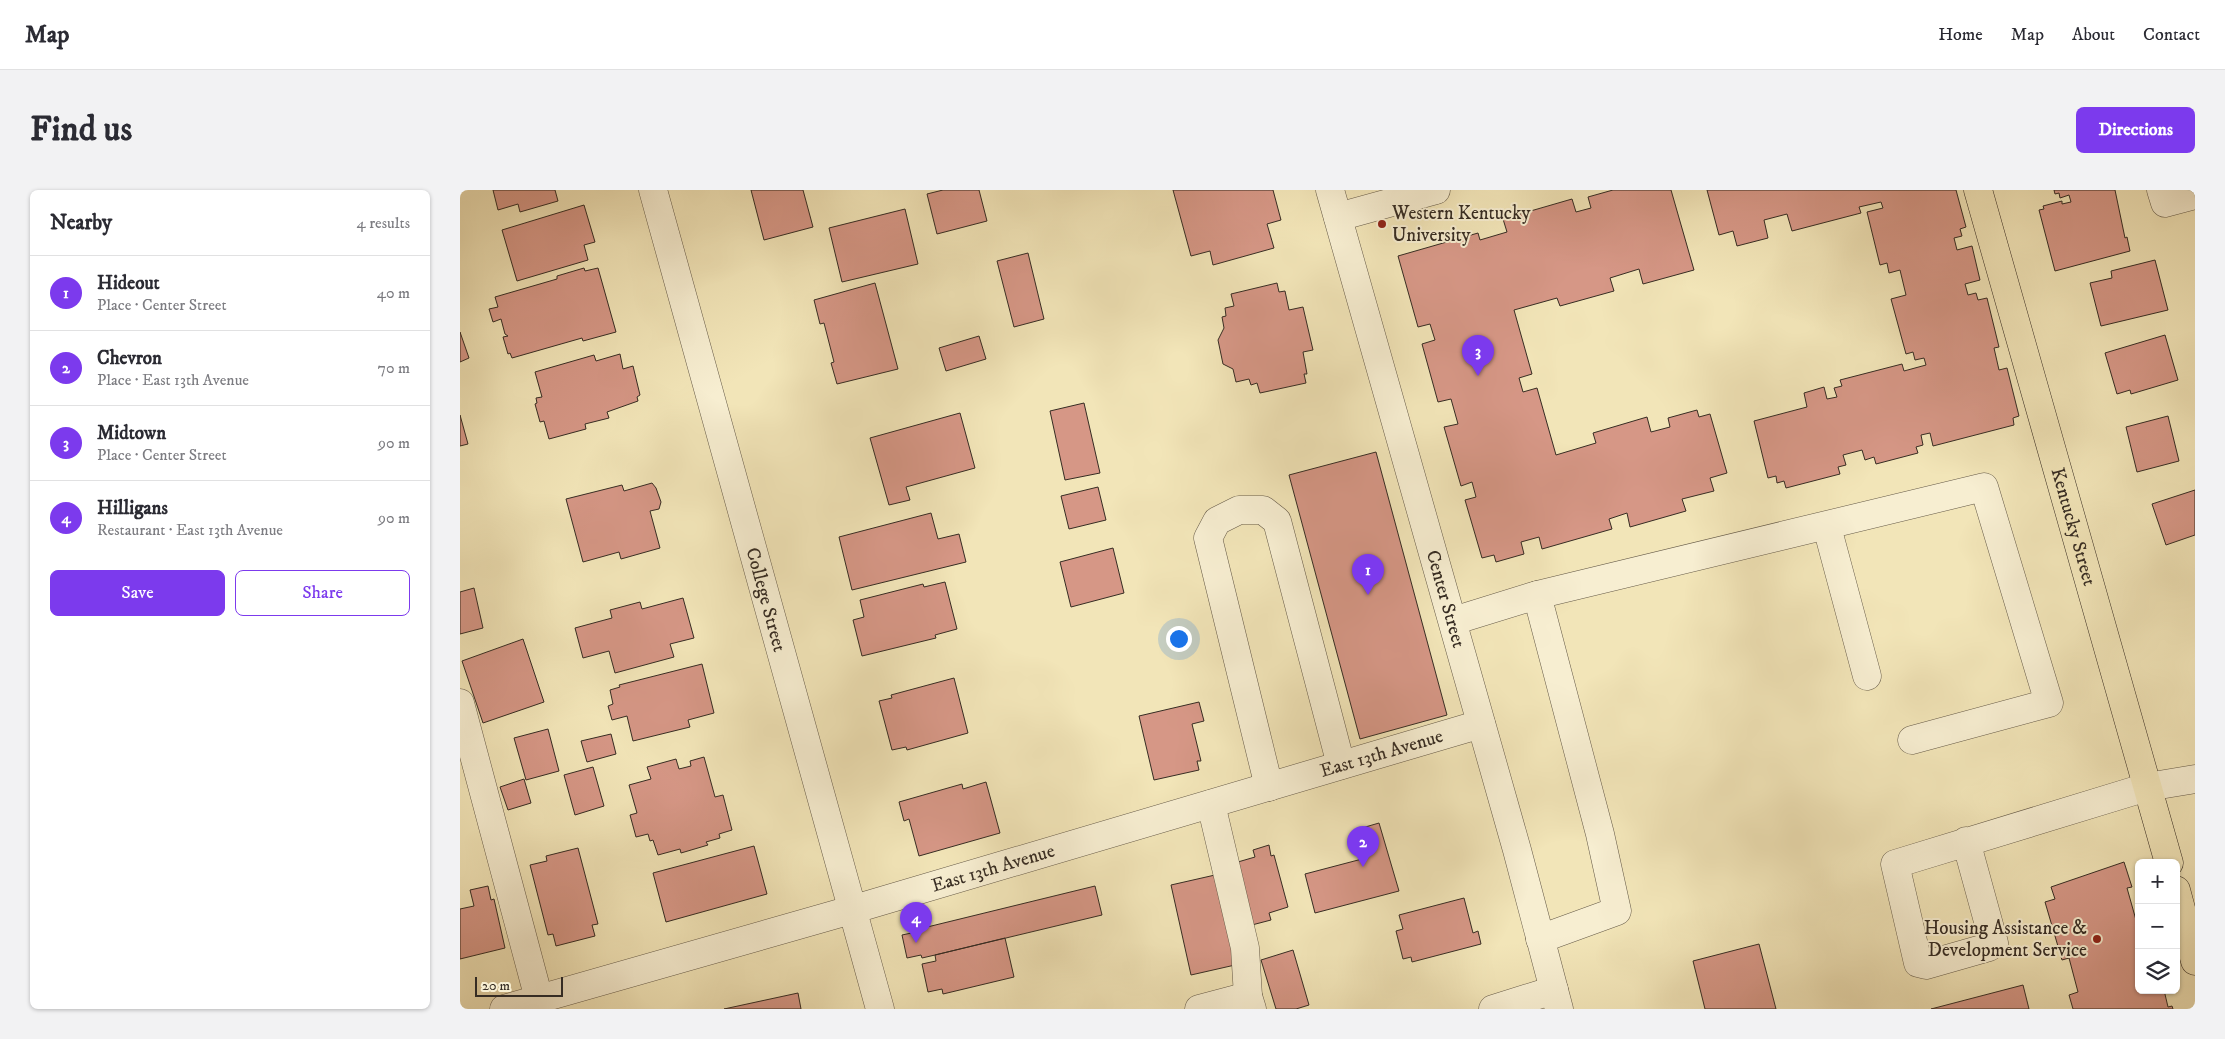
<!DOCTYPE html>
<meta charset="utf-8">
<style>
:root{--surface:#fff;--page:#f2f2f3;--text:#2b2b33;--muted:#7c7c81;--line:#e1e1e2;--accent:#7c3aed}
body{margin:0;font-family:"IM FELL DW Pica",serif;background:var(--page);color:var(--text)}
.controls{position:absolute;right:15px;bottom:15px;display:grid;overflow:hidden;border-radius:8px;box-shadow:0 1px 4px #0004}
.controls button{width:45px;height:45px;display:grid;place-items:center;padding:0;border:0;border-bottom:1px solid var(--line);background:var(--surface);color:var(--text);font:25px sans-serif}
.scale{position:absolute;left:15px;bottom:12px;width:88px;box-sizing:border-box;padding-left:5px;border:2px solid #362c23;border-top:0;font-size:14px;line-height:18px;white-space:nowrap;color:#362c23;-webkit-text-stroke:4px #f7eed1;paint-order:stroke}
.you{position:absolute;left:718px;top:448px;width:18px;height:18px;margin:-12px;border:4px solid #fff;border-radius:50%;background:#1a73e8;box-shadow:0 0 0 8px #1a73e833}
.badge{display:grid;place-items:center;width:32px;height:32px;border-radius:50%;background:var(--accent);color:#fff;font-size:16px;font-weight:700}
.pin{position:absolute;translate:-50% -41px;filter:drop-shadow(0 1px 2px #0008)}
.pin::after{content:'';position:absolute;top:26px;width:18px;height:15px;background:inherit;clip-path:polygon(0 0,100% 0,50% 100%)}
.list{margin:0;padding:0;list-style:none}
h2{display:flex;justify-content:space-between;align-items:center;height:65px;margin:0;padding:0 20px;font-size:21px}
h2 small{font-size:16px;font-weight:400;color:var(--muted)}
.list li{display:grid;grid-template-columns:32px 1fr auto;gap:15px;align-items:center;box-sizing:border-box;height:75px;padding:0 20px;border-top:1px solid var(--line)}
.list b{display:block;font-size:19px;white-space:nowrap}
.list p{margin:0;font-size:16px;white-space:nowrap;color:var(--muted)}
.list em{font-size:16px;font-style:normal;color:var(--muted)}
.actions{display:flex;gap:10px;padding:15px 20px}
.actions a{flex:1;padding:11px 0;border:1px solid var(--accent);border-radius:8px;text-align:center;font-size:18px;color:var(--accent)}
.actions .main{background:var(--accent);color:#fff}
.icon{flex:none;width:28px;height:28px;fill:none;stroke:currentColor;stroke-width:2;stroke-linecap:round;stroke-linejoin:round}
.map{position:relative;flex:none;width:1735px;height:819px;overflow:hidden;border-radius:8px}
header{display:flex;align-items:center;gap:30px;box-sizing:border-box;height:70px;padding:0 25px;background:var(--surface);border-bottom:1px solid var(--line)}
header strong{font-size:24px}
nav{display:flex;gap:28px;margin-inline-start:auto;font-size:18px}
.intro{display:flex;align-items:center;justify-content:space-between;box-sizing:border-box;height:120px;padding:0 30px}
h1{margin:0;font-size:35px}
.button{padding:12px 22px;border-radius:8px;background:var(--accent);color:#fff;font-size:18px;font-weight:700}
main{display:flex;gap:30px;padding:0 30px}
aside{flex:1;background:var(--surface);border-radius:8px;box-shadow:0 1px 4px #0004}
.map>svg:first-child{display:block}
</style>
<header>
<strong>Map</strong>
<nav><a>Home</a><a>Map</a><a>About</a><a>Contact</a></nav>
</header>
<div class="intro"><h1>Find us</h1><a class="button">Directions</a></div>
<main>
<aside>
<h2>Nearby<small>4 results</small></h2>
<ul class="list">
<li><span class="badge">1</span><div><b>Hideout</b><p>Place · Center Street</p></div><em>40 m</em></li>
<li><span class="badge">2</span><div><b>Chevron</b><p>Place · East 13th Avenue</p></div><em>70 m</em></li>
<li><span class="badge">3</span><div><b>Midtown</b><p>Place · Center Street</p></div><em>90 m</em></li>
<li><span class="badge">4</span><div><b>Hilligans</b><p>Restaurant · East 13th Avenue</p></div><em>90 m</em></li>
</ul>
<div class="actions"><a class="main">Save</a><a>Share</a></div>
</aside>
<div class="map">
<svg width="1735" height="819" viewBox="0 0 1735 819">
<rect width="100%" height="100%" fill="#f2e5b8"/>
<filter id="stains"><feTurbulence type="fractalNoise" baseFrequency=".004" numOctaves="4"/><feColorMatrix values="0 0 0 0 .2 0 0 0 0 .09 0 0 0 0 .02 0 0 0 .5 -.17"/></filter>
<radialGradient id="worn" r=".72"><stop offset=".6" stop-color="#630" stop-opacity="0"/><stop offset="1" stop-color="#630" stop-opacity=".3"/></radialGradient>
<!-- building -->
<path fill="#d69786" stroke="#362c23" d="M33,0H95L98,11L60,22L58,14L38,20Z
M291,0H343L353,37L304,50Z
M483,0H519L527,31L477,44L467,4Z
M713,0H813L821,30L807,34L814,58L753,75L750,61L731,66Z
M1153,0H1211L1234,80L1183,94L1179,79L1150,88L1154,101L1100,116L1097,108L1054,120L1072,184L1059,188L1063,202L1077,198L1096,265L1136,253L1133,243L1187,227L1191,242L1210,237L1208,228L1237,220L1239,227L1250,224L1267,283L1250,288L1254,301L1222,309L1226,321L1170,337L1167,323L1149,329L1152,339L1082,359L1079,347L1061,352L1064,364L1036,372L1034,365L1022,368L1005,310L1016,307L1012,292L1001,296L984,237L998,234L991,209L978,212L962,154L975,150L970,134L958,137L938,66L1018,43L1020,50L1047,42L1043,29L1112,9L1116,22L1131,18L1128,7Z
M1247,0H1496L1506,37L1500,39L1502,46L1494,48L1497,60L1512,56L1520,90L1505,94L1508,105L1516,103L1518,110L1527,108L1539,157L1534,158L1539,180L1547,178L1559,226L1553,228L1554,235L1473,256L1470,243L1461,245L1463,255L1456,257L1458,263L1416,274L1414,267L1405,270L1402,260L1383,265L1386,275L1378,277L1380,284L1326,298L1324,291L1317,293L1316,286L1308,288L1294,231L1347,217L1344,203L1364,197L1367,209L1377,207L1374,198L1382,196L1380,190L1442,174L1444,181L1466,175L1464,168L1455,170L1453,162L1446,164L1431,109L1446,105L1440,80L1429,83L1427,73L1420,75L1407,22L1423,18L1421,12L1399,17L1401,23L1332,41L1327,24L1304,30L1308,48L1277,56L1273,41L1259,45Z
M1594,0H1655L1665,48L1667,47L1670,61L1595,81L1579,20L1584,19L1583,16L1602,11V14L1611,12L1609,5L1600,8L1599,3L1595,4Z
M124,15L135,52L124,55L128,70L57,91L42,40Z
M445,19L458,74L382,92L369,38Z
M568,63L584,129L554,137L537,71Z
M1695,70L1708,120L1641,136L1630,93L1652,88L1651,81Z
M124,78L125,81L138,78L156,142L123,151L122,148L52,168L50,163L48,164L43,147L48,146L45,144L41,129L33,132L29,119L38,117L35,107L97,89V86Z
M415,93L438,179L377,194L371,173L374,172L364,133L360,134L354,110Z
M817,93L819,102L825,101L829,120L843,117L853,160L843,162L847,184H844L846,193L800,203L797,193L791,195L789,189L776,192L773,179L763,174L758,150L764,138L762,127L766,126L765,118L774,116L771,104Z
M0,142L9,168L0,172Z
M1705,145L1718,190L1671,204L1670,200L1657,204L1645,163Z
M519,146L526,169L486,181L479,158Z
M160,164L163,179L173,176L180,205L177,207L178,211L147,222L149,228L125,234L126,239L89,249L84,231L80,232L75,214L77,213L76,208L82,207L75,182L134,165L136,171Z
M624,213L640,283L605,290L590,221Z
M500,223L515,278L446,297L450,310L429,315L410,248Z
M0,225L8,254L0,256Z
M1708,226L1719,271L1677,282L1666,237Z
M916,262L987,525L900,549L829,285Z
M192,293L196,298L201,312L199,319L190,321L200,358L161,369L159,362L123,372L106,309L162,295L164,301Z
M638,297L646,330L609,339L601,306Z
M1735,300V345L1706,355L1692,314Z
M471,323L478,349L499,344L506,372L392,400L379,347Z
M653,358L664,403L611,417L600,372Z
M485,392L497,439L475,445L476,448L402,466L393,430L404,427L400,410L463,394L464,397Z
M14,398L23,438L0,444V402Z
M223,408L234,448L210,454L214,467L155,483L149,461L123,468L115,438L152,428L150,420L180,412L182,419Z
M63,449L84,512L23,533L2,471Z
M242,474L254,523L228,530L230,537L173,551L167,526L152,530L148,516L153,514L150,500L160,497L159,495Z
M494,488L508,543L447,560L446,557L432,560L419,511L432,508L431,505Z
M739,512L744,531L732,534L741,571H737L739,580L694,590L679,526Z
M88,539L99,581L66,590L54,548Z
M151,544L156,564L127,572L121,551Z
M244,567L255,607L263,605L272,640L259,644L260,648L246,652L248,655L221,663L220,659L198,665L193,650L190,651L188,644L176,647L170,625L177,623L169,595L191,589L187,577L216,569L219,579L231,576L230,571Z
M133,577L144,616L115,625L104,585Z
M64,589L71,613L48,620L40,597Z
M526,592L540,643L459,666L449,629L444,631L439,612L502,594L503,599Z
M919,633L939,701L855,723L845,684L902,669L895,640Z
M809,655L811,666L814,665L828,717L809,723L811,730L788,736L771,674L795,667L793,660Z
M294,656L307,704L206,732L193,683Z
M118,658L138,734L132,735L135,746L96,756L93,744L88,745L70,675L87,671L86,666Z
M1664,672L1672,697L1667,698L1676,730L1679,729V800H1704L1708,817L1712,816L1713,819H1613L1609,805L1618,802L1609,768L1602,770L1585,712L1595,709L1591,697Z
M755,685L775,775L731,785L711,695Z
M28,696L31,710L34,709L45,758L0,769V719L14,716L10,700Z
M635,696L642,725L475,765L462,768L461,765L447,768L442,745L456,742L455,740Z
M1004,708L1013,743L1018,741L1021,754L952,772L951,767L943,769L936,741L943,739L939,725Z
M545,748L554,787L483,804L482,799L468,802L462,774L476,771L475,765Z
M1299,754L1316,819H1245L1233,771Z
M833,760L849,815L836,819H816L801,770Z
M1563,795L1569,819H1471Z
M338,803L341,819H264Z"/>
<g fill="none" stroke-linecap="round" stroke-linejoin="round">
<defs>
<g id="minor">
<path id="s1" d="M193,0C270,273 342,547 420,819"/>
<path id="s2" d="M870,0L1057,660L1099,819"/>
<path d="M1701,0L1705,13L1735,5"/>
<path d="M878,27L976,0"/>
<path d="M1367,337L1407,486"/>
<path d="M1077,405L1524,297L1589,513L1452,550"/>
<path d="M993,431L1077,405L1140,644L1157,721L1080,749"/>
<path d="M0,513L79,809"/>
<path d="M809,597L748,348L757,331L779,320H803L817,331L881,575"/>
<path d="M751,614L785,758L788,806"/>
<path d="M1506,651L1534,753L1529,757L1466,775L1458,773L1435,674L1687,597L1735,589"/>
<path id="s3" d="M44,819L391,720L1021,534"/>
<path d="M739,819L788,806L792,819"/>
<path d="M1033,819L1094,800"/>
</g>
<g id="major">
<path id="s4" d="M1518,0L1709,673"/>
<path d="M1716,700L1735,771"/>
</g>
</defs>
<!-- minor casing -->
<use href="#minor" stroke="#655a48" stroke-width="29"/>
<!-- major casing -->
<use href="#major" stroke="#362c23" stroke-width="29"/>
<!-- minor -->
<use href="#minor" stroke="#f7eed1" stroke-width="28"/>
<!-- major -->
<use href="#major" stroke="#f2e5b8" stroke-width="28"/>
</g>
<!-- markers -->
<g fill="#8f2418" stroke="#f7eed1" stroke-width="2">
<circle cx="922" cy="34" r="5"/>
<circle cx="1637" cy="749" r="5"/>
</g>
<g text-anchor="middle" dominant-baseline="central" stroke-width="4" stroke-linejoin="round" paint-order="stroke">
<!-- poi labels -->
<g font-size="19" fill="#362c23" stroke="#f7eed1" text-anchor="start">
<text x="932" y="23">Western Kentucky<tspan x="932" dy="22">University</tspan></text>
<text x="1627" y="738" text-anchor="end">Housing Assistance &amp;<tspan x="1627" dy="22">Development Service</tspan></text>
</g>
<!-- street labels -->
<g font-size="19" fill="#362c23" stroke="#f7eed1">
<text stroke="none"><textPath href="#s4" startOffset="350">Kentucky Street</textPath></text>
<text stroke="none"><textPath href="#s2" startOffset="425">Center Street</textPath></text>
<text stroke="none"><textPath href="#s1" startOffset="425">College Street</textPath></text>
<text stroke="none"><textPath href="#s3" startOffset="914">East 13th Avenue</textPath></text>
<text stroke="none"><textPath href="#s3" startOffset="509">East 13th Avenue</textPath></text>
</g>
</g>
<rect width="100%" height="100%" filter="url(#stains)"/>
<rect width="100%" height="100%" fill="url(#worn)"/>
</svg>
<div class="controls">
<button>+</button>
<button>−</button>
<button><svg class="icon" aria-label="layers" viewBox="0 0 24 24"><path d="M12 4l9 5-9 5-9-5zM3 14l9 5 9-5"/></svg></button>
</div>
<div class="scale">20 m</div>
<div class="you"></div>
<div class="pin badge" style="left:908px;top:405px">1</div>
<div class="pin badge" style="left:903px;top:677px">2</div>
<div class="pin badge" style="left:1018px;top:186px">3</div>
<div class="pin badge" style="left:456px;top:753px">4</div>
</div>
</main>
